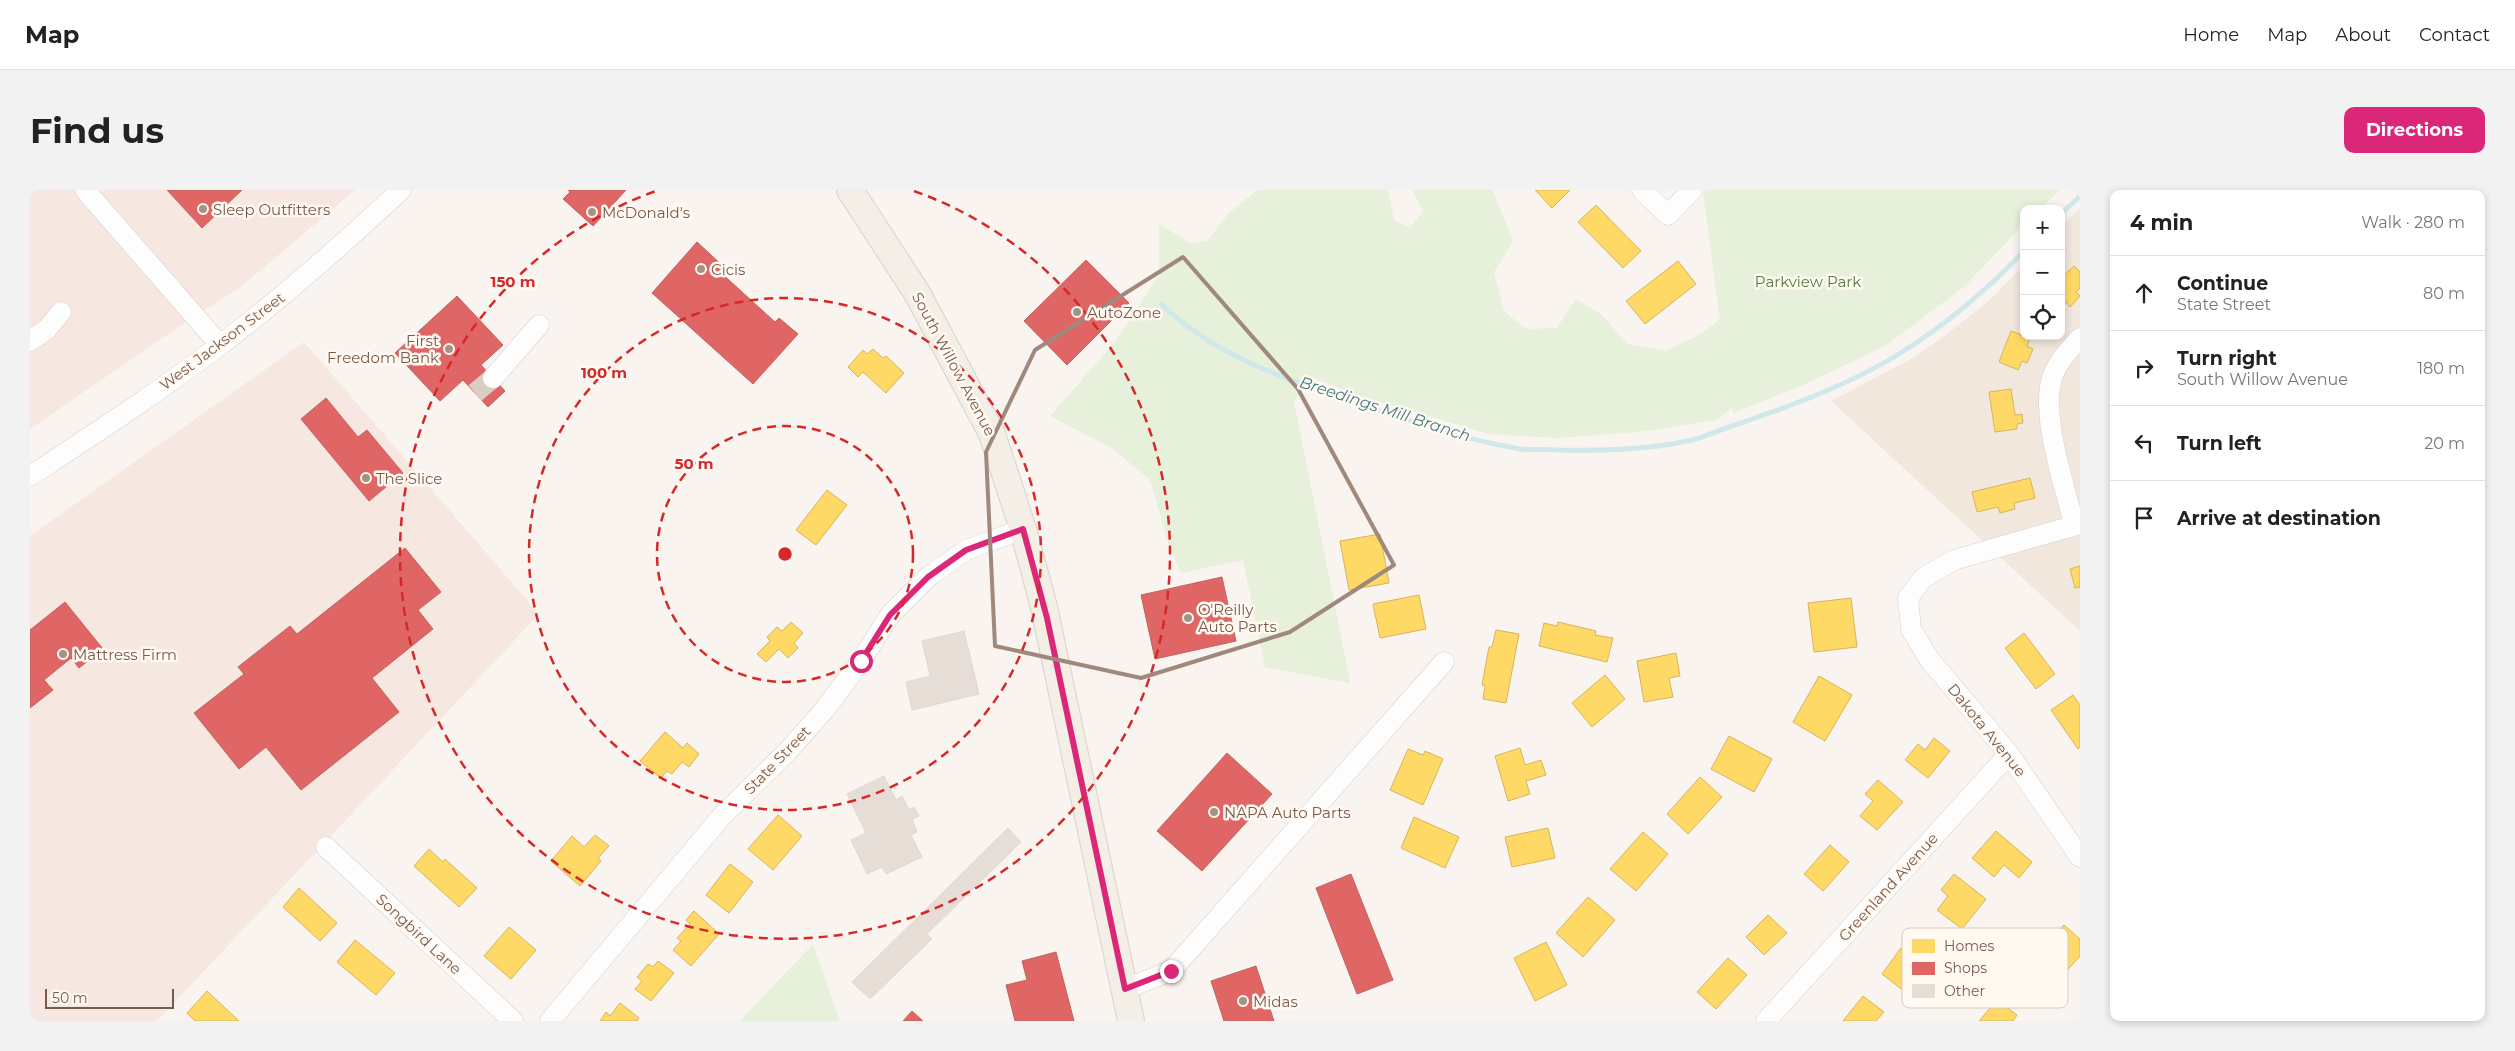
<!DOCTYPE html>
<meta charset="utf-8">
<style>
:root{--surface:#fff;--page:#f2f2f2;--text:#222;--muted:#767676;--line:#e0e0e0;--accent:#db2777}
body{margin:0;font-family:Montserrat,sans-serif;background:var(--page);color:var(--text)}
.controls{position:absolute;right:15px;top:15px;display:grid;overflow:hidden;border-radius:10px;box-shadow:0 2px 8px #0003}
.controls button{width:45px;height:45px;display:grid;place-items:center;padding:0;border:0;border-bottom:1px solid var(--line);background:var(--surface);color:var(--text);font:25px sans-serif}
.scale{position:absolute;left:15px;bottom:12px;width:129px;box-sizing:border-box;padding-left:5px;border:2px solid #795b4c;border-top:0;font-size:14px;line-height:18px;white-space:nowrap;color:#795b4c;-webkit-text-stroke:4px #fff9f2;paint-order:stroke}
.stop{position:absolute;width:15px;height:15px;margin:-11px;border:4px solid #db2777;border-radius:50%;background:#fff}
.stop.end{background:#db2777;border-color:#fff;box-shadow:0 1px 5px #0008}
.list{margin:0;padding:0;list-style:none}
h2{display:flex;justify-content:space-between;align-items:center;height:65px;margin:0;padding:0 20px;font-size:21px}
h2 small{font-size:16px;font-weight:400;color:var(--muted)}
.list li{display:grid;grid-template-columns:32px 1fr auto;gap:15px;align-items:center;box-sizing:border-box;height:75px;padding:0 20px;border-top:1px solid var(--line)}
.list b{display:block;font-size:19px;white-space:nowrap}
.list p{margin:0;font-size:16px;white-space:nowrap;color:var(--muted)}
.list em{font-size:16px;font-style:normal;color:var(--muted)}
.icon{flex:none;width:28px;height:28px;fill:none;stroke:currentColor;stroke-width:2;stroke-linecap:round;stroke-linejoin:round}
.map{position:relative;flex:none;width:2050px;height:831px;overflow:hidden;border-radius:10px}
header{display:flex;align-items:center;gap:30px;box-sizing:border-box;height:70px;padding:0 25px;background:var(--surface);border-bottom:1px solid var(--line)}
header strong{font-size:24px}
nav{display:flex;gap:28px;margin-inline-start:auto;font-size:18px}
.intro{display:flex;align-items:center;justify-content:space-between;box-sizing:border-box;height:120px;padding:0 30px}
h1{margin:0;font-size:35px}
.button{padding:12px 22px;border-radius:10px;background:var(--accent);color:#fff;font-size:18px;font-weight:700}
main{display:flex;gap:30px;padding:0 30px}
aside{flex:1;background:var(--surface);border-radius:10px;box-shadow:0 2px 8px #0003}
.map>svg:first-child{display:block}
</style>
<header>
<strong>Map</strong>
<nav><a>Home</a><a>Map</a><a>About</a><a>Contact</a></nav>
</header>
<div class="intro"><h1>Find us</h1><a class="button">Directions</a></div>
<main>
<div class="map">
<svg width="2050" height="831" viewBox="0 0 2050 831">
<rect width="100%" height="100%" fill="#f9f4ef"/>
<!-- residential -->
<path fill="#f2e7dd" d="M2050,18V441L1801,211L1881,169L1916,145L1962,108L1994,75V146H2031V36Z"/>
<!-- commercial -->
<path fill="#f6e7e0" d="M0,0H325L212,96L144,140L0,239Z
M274,152L509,424L127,831H0V346Z"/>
<!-- green -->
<path fill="#e6f0da" d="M1227,0H1358L1364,30L1380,38L1393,21L1382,0H1463L1483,52L1464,82L1474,121L1496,139L1527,138L1546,109L1572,125L1597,154L1636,161L1671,144L1690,129L1673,3L1676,0H2030L2010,19H1994V34L1934,97L1855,156L1771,196L1703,223L1702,218L1686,230L1618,241L1528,248L1459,244L1330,206L1276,185L1264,212L1320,493L1235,477L1213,370L1151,383L1139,356L1120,290L1082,258L1020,226L1086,151L1129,85V34L1160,53L1177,51L1199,23Z
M783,754L810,831H710Z"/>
<!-- homes -->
<path fill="#ffd966" stroke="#d7b35e" d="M1505,0H1540L1522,18Z
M1566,15L1611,61L1593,78L1548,32Z
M1648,71L1666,94L1615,134L1596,111Z
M2044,76L2050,82V98L2046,102L2050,106L2040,117L2036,112L2031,117V88Z
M1981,141L2000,148L1997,156L2003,159L1997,173L1992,171L1988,180L1969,172Z
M843,159L853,168L856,166L874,183L856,203L833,182L828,187L818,177L833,160L837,164Z
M1981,199L1985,225L1992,224L1993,233L1987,234V239L1965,242L1959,202Z
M2000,288L2005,308L1984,313L1985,319L1970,323L1968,317L1947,322L1942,302Z
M797,300L817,315L786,355L766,340Z
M1350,344L1359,393L1319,400L1310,351Z
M2050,376V397L2045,398L2040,379Z
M1389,405L1396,439L1350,448L1343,414Z
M1821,408L1827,457L1784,462L1778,413Z
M761,432L773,443L764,453L768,458L758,468L749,459L736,472L727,464L740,451L737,447L747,437L752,441Z
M1528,432L1566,441L1565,445L1583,448L1577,472L1509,456L1514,433L1527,436Z
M1466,440L1489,444L1476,513L1453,509L1455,496L1452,495L1459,457H1462Z
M1994,443L2025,484L2006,499L1975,458Z
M1646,463L1650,486L1639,488L1643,507L1614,512L1607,471Z
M1575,485L1595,509L1562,537L1542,513Z
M1789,486L1822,505L1795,551L1763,532Z
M2043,505L2050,515V557L2048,559L2021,520Z
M635,542L653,558L657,553L669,564L659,577L652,572L642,584L637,581L631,588L610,571Z
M1699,546L1742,569L1724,602L1681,579Z
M1904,548L1920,561L1898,588L1875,570L1888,554L1895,560Z
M1490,558L1495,575L1511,570L1516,585L1496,591L1500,604L1478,611L1465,566Z
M1378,559L1393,565L1395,561L1413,569L1393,615L1360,600Z
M1670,587L1692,607L1658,644L1637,624Z
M1848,590L1873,612L1847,640L1830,626L1843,611L1835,604Z
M748,625L772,646L743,680L718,659Z
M1384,627L1429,647L1415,678L1371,658Z
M1518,638L1525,668L1482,677L1475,647Z
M1966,641L2002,672L1989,688L1974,675L1964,687L1942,668Z
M1613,642L1638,664L1606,701L1580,679Z
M565,645L579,656L568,668L571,671L550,696L521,671L542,646L554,657Z
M1800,655L1819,672L1793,701L1774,684Z
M399,659L413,672L415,669L447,698L429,717L384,676Z
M700,674L723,692L699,723L676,705Z
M1924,684L1956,709L1932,739L1907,720L1918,706L1911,700Z
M269,698L307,733L290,751L253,717Z
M1558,707L1585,730L1553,767L1526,743Z
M664,721L689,744L661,776L643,760L651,751L647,748L660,734L656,730Z
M1738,725L1757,743L1734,765L1716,747Z
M2034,735L2050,749V766L2025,794L2006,777L2028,752L2023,748Z
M479,737L506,760L481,789L454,766Z
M325,750L365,783L346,805L307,772Z
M1516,752L1537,795L1505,811L1484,768Z
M1871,758L1893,775L1874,801L1852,784Z
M1698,768L1717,785L1686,819L1667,802Z
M628,771L644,783L621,811L605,799L612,791L607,787L618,774L623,777Z
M177,801L209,831H165L157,823Z
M1833,806L1854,822L1846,831H1813Z
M1967,810L1987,825L1983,831H1949Z
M590,813L609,828L607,831H570L576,822L580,826Z"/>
<!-- shops -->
<path fill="#e06666" stroke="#c1635e" d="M137,0H212L172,38Z
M538,0H596L563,36L533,9L540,2Z
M667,52L693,76L689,81L745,132L749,128L768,144L723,194L622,103Z
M1056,70L1099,113L1037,175L994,131Z
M427,106L473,155L451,175L475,201L458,217L433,190L410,211L365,163Z
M296,208L328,247L337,240L373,283L339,311L271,229Z
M375,358L411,402L388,420L403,439L342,488L369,522L271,600L236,557L209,579L164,523L214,484L208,477L260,436L267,444Z
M1192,387L1206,451L1125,469L1111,405Z
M35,412L73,459L49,478L41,468L14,490L23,500L0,518V440Z
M1197,563L1242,604L1172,681L1127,641Z
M1321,684L1363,790L1327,804L1286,698Z
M1026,762L1044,831H985L976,795L997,790L992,771Z
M1226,776L1244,831H1194L1181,791Z
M882,821L893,831H873Z"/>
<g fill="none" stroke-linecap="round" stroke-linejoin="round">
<!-- stream -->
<path stroke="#d0e8ea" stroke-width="5" d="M2031,24L2050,6
M1131,114C1187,167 1257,190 1329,214C1382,231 1435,250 1490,259C1503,260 1516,259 1529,260C1570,261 1612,260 1652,252C1669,250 1686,241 1702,236C1758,217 1819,195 1869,164C1914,136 1957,100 1994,61"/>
</g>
<!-- building -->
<path fill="#e6ddd6" stroke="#e2d7d1" d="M934,441L949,504L882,520L876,492L900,486L892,451Z
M854,586L866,610L872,606L879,620L884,617L889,626L882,629L887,642L881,645L892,667L856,684L852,677L837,684L821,650L836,643L817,604Z
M978,638L991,652L897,744L902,749L840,809L822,792Z"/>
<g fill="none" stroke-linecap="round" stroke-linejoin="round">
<!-- minor-tunnel -->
<path stroke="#d9cec6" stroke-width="20" stroke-dasharray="20 10" stroke-linecap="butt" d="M445,203L463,188"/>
<defs>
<path id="minor" d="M55,0L190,155
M1612,0L1638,25L1662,0
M0,151L17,139L31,122
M463,188L509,135
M0,286C64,244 129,202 190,155C254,107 313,54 371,0
M2050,334L1924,370L1893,388L1878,408L1881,439L1899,469L1979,564L2050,667
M2044,335C2035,296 2012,231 2021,192C2024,177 2039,159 2050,148
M296,657L483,831
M1095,799L1141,781L1414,472
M520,831L692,626L758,561L795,519L831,471L860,425L898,387L936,360L993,339
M1736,831L1979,564"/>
<path id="major" d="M820,0L887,103L962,244L993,339L1014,417L1101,831"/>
</defs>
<!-- minor casing -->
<use href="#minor" stroke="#d6d0ca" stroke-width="21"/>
<!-- major casing -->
<use href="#major" stroke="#dad1cb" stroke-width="28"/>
<!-- minor -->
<use href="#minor" stroke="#fefdfd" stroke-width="20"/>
<!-- major -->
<use href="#major" stroke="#f3eee6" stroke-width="26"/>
</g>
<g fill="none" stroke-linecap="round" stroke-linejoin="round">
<!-- route -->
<path stroke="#db2777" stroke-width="6" d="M831,471L860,425L898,387L936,360L993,339L1017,428L1095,799L1141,781"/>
</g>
<!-- marked area -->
<path fill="none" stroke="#9f897c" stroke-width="4" stroke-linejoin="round" d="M1153,67L1268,199L1364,375L1260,442L1111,488L965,456L956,262L1005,160Z"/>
<!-- distance rings -->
<g fill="none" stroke="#d62828" stroke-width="2.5" stroke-dasharray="9 6">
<circle cx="755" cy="364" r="128"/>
<circle cx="755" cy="364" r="256"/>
<path d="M884 1A385 385 0 1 1 626 1"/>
</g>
<!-- markers -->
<g fill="#a69185" stroke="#fff9f2" stroke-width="2">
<circle cx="173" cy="19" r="5"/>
<circle cx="562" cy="22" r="5"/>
<circle cx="671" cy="79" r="5"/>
<circle cx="1047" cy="122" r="5"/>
<circle cx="419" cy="159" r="5"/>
<circle cx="336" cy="288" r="5"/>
<circle cx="1158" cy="428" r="5"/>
<circle cx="33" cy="464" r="5"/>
<circle cx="1184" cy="622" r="5"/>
<circle cx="1213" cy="811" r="5"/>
</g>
<g text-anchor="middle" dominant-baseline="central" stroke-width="5" stroke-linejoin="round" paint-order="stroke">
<!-- poi labels -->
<g font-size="15" fill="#795b4c" stroke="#fff9f2" text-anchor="start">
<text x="183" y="19">Sleep Outfitters</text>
<text x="572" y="22">McDonald's</text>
<text x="681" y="79">Cicis</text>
<text x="1057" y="122">AutoZone</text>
<text x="409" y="150" text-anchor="end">First<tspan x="409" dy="17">Freedom Bank</tspan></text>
<text x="346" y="288">The Slice</text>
<text x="1168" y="419">O'Reilly<tspan x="1168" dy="17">Auto Parts</tspan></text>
<text x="43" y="464">Mattress Firm</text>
<text x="1194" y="622">NAPA Auto Parts</text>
<text x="1223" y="811">Midas</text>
</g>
<!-- park labels -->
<g font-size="15" fill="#527a41" stroke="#fff9f2">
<text x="1778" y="91">Parkview Park</text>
</g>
<!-- street labels -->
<g font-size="15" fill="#795b4c" stroke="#fff9f2">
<text transform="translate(192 151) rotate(-37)">West Jackson Street</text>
<text transform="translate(924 174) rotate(62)">South Willow Avenue</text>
<text transform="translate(1957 540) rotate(51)">Dakota Avenue</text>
<text transform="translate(747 570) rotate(-46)">State Street</text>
<text transform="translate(1858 697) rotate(-48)">Greenland Avenue</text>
<text transform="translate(389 744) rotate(43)">Songbird Lane</text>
</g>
<!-- water labels -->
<g font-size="16" font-style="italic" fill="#427c86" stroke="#fff9f2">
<text transform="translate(1355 219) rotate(18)">Breedings Mill Branch</text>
</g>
</g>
<!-- legend -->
<rect x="1872" y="738" width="166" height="80" rx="8" fill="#fff9f2" stroke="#d7cac0" stroke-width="1"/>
<rect x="1882" y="749" width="23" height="14" fill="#ffd966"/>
<rect x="1882" y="772" width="23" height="13" fill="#e06666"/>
<rect x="1882" y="794" width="23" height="14" fill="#e6ddd6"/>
<g font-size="14" fill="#795b4c">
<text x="1914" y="761">Homes</text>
<text x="1914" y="783">Shops</text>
<text x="1914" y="806">Other</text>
</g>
<circle cx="755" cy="364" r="8" fill="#d62828" stroke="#fff9f2" stroke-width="2.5"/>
<g font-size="15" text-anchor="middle" font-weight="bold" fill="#d62828" stroke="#fff9f2" stroke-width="5" stroke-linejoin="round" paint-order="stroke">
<text x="483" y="97">150 m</text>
<text x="574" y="188">100 m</text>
<text x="664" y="279">50 m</text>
</g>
</svg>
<div class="controls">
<button>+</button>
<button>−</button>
<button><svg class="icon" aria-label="locate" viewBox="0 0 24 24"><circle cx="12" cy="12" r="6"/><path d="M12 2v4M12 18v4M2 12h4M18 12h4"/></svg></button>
</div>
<div class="scale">50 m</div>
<div class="stop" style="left:831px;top:471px"></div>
<div class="stop end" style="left:1141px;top:781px"></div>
</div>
<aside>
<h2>4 min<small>Walk · 280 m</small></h2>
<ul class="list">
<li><svg class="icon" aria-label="ahead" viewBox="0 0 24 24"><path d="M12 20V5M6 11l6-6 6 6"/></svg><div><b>Continue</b><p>State Street</p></div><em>80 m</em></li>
<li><svg class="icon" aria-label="right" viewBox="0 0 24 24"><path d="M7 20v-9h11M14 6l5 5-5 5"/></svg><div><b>Turn right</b><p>South Willow Avenue</p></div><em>180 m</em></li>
<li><svg class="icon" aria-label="left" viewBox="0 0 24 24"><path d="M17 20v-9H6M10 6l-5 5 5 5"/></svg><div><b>Turn left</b></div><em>20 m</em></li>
<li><svg class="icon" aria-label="arrive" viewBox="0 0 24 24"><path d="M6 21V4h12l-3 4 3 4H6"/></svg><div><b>Arrive at destination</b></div></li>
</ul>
</aside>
</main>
